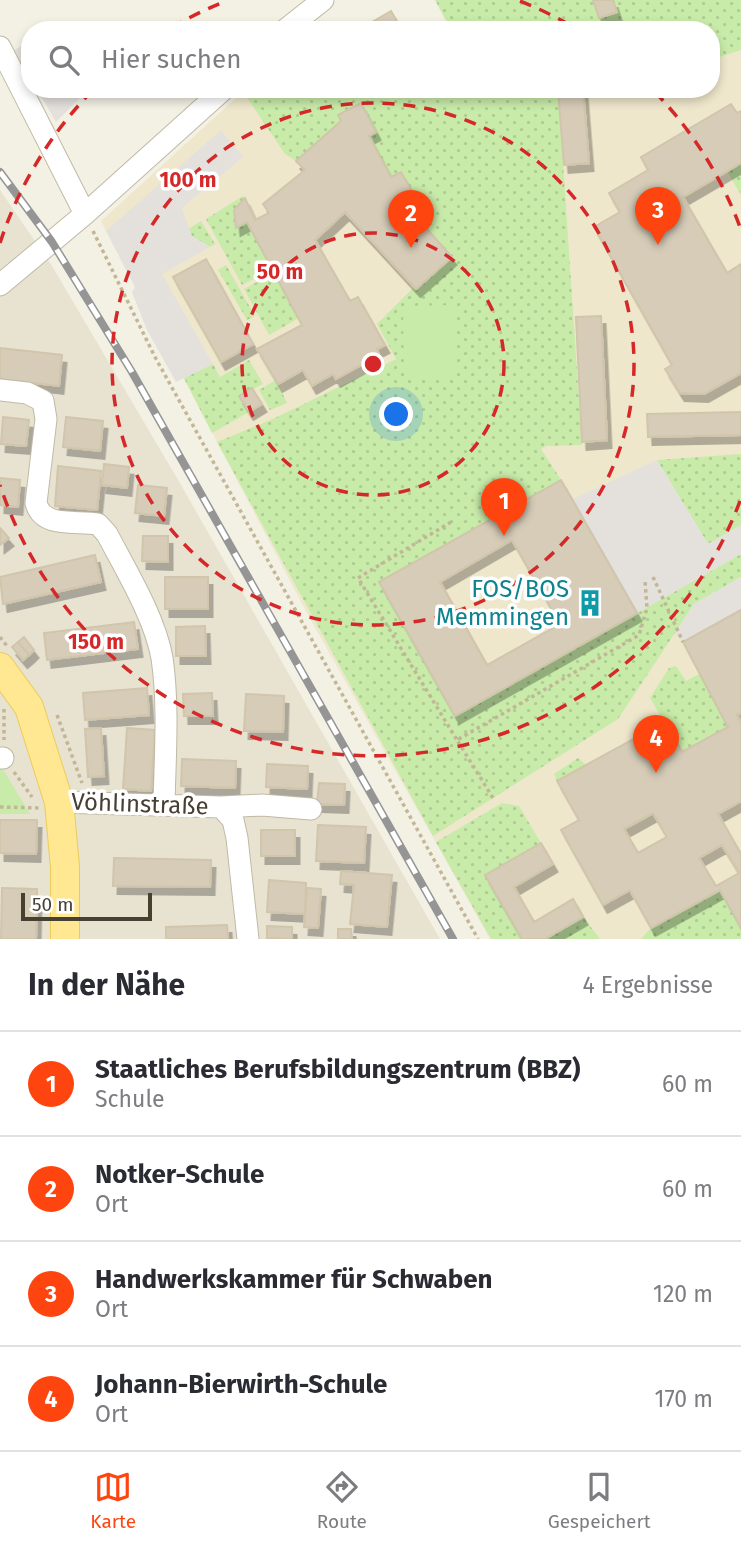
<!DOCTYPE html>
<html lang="de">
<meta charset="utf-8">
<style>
:root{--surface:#fff;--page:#f2f2f3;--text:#2b2b33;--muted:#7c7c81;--line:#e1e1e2;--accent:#ff450f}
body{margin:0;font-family:"Fira Sans",sans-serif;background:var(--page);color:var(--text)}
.scale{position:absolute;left:21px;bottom:18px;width:131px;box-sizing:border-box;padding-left:7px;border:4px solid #464033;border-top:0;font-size:19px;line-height:24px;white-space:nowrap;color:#464033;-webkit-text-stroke:5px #fff;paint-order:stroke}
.you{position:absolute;left:397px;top:415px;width:24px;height:24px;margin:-18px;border:5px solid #fff;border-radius:50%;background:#1a73e8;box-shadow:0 0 0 10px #1a73e833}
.badge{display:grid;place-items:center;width:46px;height:46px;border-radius:50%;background:var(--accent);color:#fff;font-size:23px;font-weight:700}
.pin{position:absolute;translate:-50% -58px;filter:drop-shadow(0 2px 4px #0008)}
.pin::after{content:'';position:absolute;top:37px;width:24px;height:21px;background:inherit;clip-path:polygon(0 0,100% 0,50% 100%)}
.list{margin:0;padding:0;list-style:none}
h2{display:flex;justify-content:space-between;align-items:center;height:91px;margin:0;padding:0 28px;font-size:30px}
h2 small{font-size:23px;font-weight:400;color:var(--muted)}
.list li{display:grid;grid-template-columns:46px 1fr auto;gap:21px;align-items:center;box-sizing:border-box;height:105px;padding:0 28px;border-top:2px solid var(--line)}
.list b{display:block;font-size:26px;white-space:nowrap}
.list p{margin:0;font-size:23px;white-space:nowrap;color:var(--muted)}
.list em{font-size:23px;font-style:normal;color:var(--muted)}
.icon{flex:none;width:38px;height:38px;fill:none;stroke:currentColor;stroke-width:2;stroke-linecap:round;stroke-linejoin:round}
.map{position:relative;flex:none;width:741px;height:939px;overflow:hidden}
.search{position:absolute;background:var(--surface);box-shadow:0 4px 10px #0003;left:21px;right:21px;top:21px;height:77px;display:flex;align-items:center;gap:18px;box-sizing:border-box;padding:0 24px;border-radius:28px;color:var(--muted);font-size:26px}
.sheet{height:511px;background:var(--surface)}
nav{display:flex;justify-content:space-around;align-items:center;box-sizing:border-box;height:98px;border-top:2px solid var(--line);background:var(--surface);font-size:19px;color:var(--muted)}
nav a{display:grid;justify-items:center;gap:4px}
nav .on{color:var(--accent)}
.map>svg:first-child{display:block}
</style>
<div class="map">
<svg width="741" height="939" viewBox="0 0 741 939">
<defs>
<pattern id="grass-dots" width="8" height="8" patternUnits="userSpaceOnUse" patternTransform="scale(1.75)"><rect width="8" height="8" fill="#c8eba9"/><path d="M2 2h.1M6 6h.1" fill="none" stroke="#adcb92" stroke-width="1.8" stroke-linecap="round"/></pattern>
<filter id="shadow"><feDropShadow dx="4.5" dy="8" stdDeviation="0" flood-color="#0004"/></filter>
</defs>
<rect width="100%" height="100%" fill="#f3f0e4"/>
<!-- residential -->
<path fill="#e8e2d1" d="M0,190L52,266L181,485L440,939H0Z"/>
<!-- education -->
<path fill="#eee7cc" d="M741,50V939H490L308,615L101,221L246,89H711V60Z"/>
<!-- grass -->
<path fill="url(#grass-dots)" d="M435,0H741V50L711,60V30H458L445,19Z
M250,89H558L582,445L546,446L541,449L561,480L380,583L455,716L741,554V577L694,604L618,719L433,836L217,442L273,419L396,359L377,324L414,287L452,257L419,220L426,216L401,172L391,177L369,136L376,132L361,103L338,115L341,121L296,161L285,154L246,96Z
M741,163V195L727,171Z
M243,196L245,198L234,210L236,227L247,222L272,270L242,285L206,219Z
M201,221L215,244L210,247L192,236L188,229Z
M226,265L255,316L247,320L218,270Z
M274,273L299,318L269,335L244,289Z
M249,360L263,384L240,396L249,412L212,433L184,378L213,364L220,377Z
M276,380L287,403L270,410L259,390Z
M741,454V525L708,544L657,460Z
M676,666L686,681L701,673L728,727L682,752L650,698L669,668Z
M578,758L586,765L557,781L554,774Z
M502,803L519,806L541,843L485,875L522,939H491L436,842Z
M720,890L741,928V939H641L651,928Z
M583,917L600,939H545Z"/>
<!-- park -->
<path fill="#c8eba9" d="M455,305L456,378L404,379L403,306Z
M0,766H1L30,814H0Z"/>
<!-- parking -->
<path fill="#e4e1dd" d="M30,42V77L14,50Z
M37,89H89L56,122Z
M221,130L243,157L182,208L192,236L210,247L162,274L213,364L176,382L147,330L132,292L135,287L106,231Z
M657,460L708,544L741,525V554L637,613L573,499Z
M741,577V610L683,642L675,633L694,604Z"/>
<!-- building -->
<path fill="#d6ccb8" stroke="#d1c5ab" stroke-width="2" fill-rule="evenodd" filter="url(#shadow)" d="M593,0H613L617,12L599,18Z
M391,11L402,30L362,28Z
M583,89L589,163L564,165L558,90Z
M361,103L376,132L369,136L391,177L401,172L426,216L419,220L452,257L416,289L345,212L315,240L350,301L358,297L385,345L377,349L379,355L336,379L333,374L312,386L303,370L278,384L257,349L302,325L247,222L236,228L234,210L245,198L255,220L269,213L263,204L305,170L296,161L341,121L338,115Z
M731,104L737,113L741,111V163L683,197L727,273L741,264V373L704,394L680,393L665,369L672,365L594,227L620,212L609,193L648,170L641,157Z
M206,259L253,344L221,362L173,277Z
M601,316L607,440L582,442L576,317Z
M0,348L62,355L59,386L0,379Z
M252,388L262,404L249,412L239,396Z
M741,412V435L648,437L647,414Z
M3,417L29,420L26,446L1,444Z
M66,417L103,421L100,451L63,447Z
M104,464L129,467L127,488L102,485Z
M58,466L101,471L97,510L55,506Z
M0,478L20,480L18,507L0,505Z
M561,480L637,613L455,716L379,582ZM512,540L560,624L487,665L440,582Z
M138,485L167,488L164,516L135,513Z
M0,528L9,538L0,545Z
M143,536H168V562L142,561Z
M95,555L101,582L3,604L0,577Z
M165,577H208V609H165Z
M741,610V713L737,715L741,723V801L718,814L741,854V928L720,890L651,928L630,890L603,905L561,830L579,820L557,781L657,726L662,735L670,731L682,752L728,727L683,642ZM653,813L667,837L638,853L624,829ZM722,845L739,873L716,886L699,858Z
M134,622L138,649L47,660L44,633Z
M205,626L206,656H176V627Z
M24,637L34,650L29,655L18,642Z
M18,642L29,655L23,660L12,647Z
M147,688L149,715L85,720L83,693Z
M212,693L213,716H184L183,694Z
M246,694L284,696L283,732L244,731Z
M101,728L104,776L88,777L85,729Z
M127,728L155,730L151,791L123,789Z
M182,759L236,761L235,788L181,786Z
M267,764L308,766L307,789L266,787Z
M319,783L345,784L344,805L317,804Z
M0,820H37L36,854L0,853Z
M318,825L366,827L364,863L316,861Z
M261,830H295V856H261Z
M541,843L553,864L514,887L534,922L573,899L583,917L545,939H522L485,875Z
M114,858L211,860L210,887L113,886Z
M341,871L392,875L387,927L350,924L354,885L340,884Z
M269,880L306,883L305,914L267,912Z
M2,888L37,889L36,939H1Z
M307,888L321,889L318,928L304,927Z
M227,925L228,939H166V927Z
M267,926L292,927V939L267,938Z
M338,929H351L352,939H338Z"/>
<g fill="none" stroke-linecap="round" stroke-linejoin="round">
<defs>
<path id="minor" d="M285,30L323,0
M0,47L85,214
M0,285L85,214L224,89
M0,390L27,393L43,401L46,419L36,503C43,529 76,520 98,524L107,534C126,570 155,618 162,658C169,706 165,757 164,805
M0,758H3
M59,802L221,807L233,820L237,838L248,939
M221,807L262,805L311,809"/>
<path id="major" d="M0,667L29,707L59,802L65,867V939"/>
</defs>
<!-- minor casing -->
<use href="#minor" stroke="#c0b9a6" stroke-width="23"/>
<!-- major casing -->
<use href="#major" stroke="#edcb59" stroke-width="30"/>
<!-- path -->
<path stroke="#c2b696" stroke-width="3.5" stroke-dasharray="3.5 3.5" stroke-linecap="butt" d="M93,231L155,357L478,939
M451,522L358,578L457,740
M653,577L683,642
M0,637L7,646
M4,709V740
M57,715L82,783
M14,772L32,797
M493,798L457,740L639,635L647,608L645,581
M0,807L40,808"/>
<!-- minor -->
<use href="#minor" stroke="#fff" stroke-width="21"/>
<!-- major -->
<use href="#major" stroke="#ffe891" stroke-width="28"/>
<defs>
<path id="rail" d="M0,172L52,242L132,372L453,939"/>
</defs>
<!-- rail casing -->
<use href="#rail" stroke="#959595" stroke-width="8"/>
<!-- rail -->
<use href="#rail" stroke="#fff" stroke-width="5" stroke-dasharray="16" stroke-linecap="butt"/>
</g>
<!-- distance rings -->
<g fill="none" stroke="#d62828" stroke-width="3.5" stroke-dasharray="12 9">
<circle cx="373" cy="364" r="131"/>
<circle cx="373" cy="364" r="261"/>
<path d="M740 501A392 392 0 0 1 0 485M0 243A392 392 0 0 1 91 92M171 28A392 392 0 0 1 226 1M520 1A392 392 0 0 1 575 28M655 92A392 392 0 0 1 740 227"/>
</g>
<!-- icons -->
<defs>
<symbol id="building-bare" viewBox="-9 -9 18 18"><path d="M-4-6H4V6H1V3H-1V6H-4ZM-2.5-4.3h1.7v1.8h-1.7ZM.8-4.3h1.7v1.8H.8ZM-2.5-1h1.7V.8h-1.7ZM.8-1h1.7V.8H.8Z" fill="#0f9aa8" stroke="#fff" stroke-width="2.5" paint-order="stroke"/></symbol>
</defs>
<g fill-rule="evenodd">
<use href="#building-bare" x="571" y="584" width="38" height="38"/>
</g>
<g text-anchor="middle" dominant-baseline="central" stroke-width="7" stroke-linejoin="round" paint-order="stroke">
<!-- culture labels -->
<g font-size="24" fill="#0d838f" stroke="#fff" text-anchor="end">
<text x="569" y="589">FOS/BOS<tspan x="569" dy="28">Memmingen</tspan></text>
</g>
<!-- street labels -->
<g font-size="24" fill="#464033" stroke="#fff">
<text transform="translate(140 804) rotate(2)">Vöhlinstraße</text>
</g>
</g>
<circle cx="373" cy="364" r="10" fill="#d62828" stroke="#fff" stroke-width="3.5"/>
<g font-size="21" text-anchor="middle" font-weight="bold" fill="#d62828" stroke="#fff" stroke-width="7" stroke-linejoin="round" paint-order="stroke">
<text x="188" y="187">100 m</text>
<text x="280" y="279">50 m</text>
<text x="96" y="649">150 m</text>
</g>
</svg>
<div class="scale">50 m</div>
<div class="you"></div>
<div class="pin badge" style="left:504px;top:536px">1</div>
<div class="pin badge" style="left:411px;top:248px">2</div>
<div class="pin badge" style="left:658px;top:245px">3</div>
<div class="pin badge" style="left:656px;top:773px">4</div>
<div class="search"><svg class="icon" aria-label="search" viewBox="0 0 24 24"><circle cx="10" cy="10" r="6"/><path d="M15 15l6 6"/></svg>Hier suchen</div>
</div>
<section class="sheet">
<h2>In der Nähe<small>4 Ergebnisse</small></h2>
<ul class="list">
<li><span class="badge">1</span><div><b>Staatliches Berufsbildungszentrum (BBZ)</b><p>Schule</p></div><em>60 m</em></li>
<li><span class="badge">2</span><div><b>Notker-Schule</b><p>Ort</p></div><em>60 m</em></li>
<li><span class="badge">3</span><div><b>Handwerkskammer für Schwaben</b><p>Ort</p></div><em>120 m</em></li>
<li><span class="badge">4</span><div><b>Johann-Bierwirth-Schule</b><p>Ort</p></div><em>170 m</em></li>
</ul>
</section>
<nav>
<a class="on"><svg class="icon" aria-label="map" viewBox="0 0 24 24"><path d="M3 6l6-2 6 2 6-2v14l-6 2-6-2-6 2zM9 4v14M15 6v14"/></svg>Karte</a>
<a><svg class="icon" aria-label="directions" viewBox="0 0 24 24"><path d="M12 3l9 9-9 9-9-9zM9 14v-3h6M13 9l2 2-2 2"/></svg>Route</a>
<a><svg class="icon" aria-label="saved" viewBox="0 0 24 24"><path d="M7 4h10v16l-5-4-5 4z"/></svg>Gespeichert</a>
</nav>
